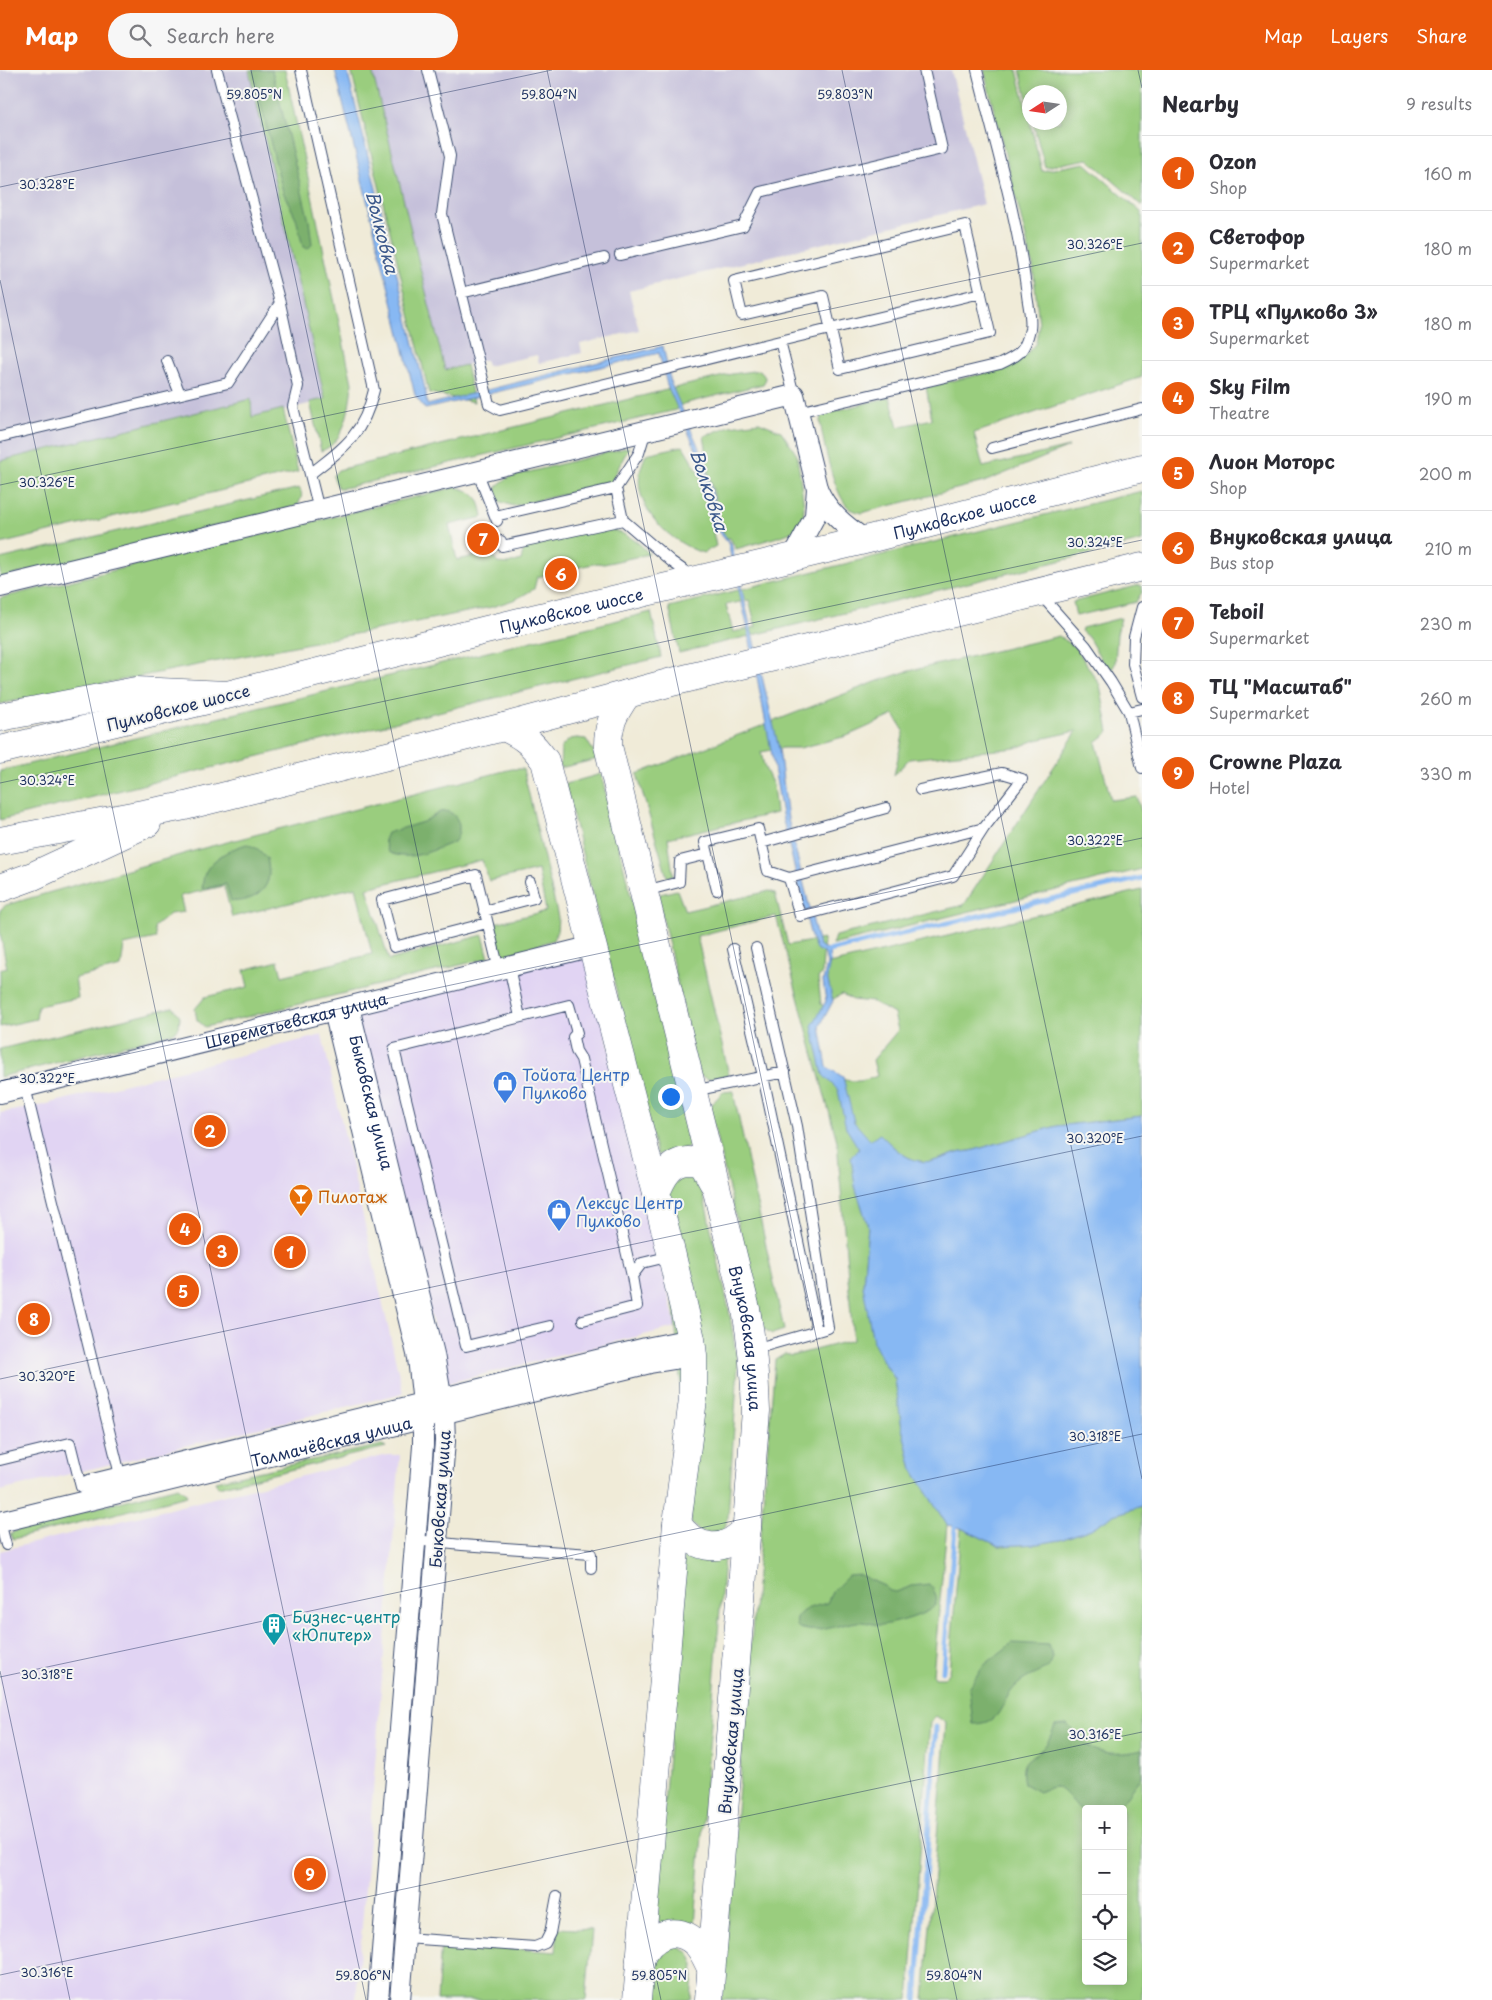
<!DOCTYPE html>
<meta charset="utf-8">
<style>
:root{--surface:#fff;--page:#f7f7f7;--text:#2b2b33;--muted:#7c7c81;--line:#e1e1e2;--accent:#ea580c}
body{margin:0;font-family:"Playpen Sans",sans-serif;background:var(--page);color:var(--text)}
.controls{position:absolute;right:15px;bottom:15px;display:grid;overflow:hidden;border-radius:5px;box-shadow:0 2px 12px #0003}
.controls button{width:45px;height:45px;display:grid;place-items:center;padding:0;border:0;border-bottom:1px solid var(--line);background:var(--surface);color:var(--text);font:25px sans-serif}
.compass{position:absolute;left:1022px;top:15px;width:45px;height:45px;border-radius:50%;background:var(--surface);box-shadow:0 2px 12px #0003;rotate:258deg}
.you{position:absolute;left:670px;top:1026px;width:18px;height:18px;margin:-12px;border:4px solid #fff;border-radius:50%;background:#1a73e8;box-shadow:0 0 0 8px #1a73e833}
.badge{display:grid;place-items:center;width:32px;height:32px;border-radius:50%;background:var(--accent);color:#fff;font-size:16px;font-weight:700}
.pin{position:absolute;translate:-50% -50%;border:2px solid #fff;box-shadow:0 1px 5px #0006}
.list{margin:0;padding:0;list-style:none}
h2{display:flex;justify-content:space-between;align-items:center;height:65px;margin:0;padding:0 20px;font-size:21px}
h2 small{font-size:16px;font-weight:400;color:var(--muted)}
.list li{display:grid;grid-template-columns:32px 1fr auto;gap:15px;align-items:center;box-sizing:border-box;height:75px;padding:0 20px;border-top:1px solid var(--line)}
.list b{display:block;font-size:19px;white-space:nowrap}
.list p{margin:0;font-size:16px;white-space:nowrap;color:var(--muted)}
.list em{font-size:16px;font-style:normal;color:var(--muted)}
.icon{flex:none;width:28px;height:28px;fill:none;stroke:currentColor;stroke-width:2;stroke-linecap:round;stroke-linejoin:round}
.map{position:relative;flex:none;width:1142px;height:1930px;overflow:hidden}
header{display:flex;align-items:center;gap:30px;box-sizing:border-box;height:70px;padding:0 25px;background:var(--accent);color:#fff}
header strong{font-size:24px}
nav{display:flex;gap:28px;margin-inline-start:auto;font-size:18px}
.search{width:350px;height:45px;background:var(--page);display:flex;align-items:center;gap:12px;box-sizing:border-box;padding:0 18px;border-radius:28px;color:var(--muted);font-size:19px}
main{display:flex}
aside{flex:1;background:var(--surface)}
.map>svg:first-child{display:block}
</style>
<header>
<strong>Map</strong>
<div class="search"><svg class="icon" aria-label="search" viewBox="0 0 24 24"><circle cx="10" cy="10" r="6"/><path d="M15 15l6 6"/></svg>Search here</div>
<nav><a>Map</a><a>Layers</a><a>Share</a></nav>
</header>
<main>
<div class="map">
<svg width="1142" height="1930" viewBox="0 0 1142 1930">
<rect width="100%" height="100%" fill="#f6f6f2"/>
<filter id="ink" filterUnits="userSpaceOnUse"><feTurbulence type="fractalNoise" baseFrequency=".02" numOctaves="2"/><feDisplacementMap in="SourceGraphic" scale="10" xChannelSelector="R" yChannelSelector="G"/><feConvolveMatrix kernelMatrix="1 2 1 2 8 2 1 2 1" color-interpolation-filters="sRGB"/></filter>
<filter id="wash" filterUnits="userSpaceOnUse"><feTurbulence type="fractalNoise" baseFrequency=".0096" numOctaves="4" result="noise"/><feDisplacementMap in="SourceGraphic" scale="20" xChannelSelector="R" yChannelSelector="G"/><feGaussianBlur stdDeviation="1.12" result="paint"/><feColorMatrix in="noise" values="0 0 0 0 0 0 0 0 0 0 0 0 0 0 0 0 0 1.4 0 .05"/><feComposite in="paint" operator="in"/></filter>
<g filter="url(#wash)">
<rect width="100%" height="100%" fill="#f0ebd8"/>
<!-- built -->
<path fill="#e1d4f3" d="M586,880L676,1257L448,1313L352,933Z
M322,965L403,1323L0,1421V1043L39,1036Z
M387,1385H400L356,1930H0V1481Z"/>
<!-- industrial -->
<path fill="#c5c0da" d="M0,0H249L325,330L0,409Z
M372,0H951L984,134L629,221L639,260L580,274L582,283L539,293L537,285L487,296L485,290L445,300Z"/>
<!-- green -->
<path fill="#9acd7e" stroke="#5a7e6e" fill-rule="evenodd" d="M249,0H285L352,313C350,335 346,373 321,381L310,332L325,329Z
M351,0H372L445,300L466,295L474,332L429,323Z
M984,0H1017L1042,101L1085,93L1142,143V307L974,363L983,397L1069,377L984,412L861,443C856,441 850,440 847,436C833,420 823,372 820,350L823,344L890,327L898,357L932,349L926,317L1003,299L1024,287L1036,273L1039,255L1033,196Z
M1020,0H1142V136L1088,89L1045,97L1033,53L1060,52V22H1030L1029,37Z
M760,300L766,309L763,314L683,334L676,340L344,418H338L333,406L338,400L732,304Z
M251,329L252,347L283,339L298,402L0,474V391Z
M759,352L781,361L797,385L804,436L803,452L797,460L781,466L736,479L730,468H725L704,385L706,377L704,366L730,356Z
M683,376L701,406L716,476L703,483C671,473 633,439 640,402C641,396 644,390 646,384Z
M629,377L610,414L513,436L498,431L496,420L499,414L509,407Z
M456,417C475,422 480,427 483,447L449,455L457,490L489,483L493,486L497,493L508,494L521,490L526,471C570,463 616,443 649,484L604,494L597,493L537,507L534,519L516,529L492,537L0,634V528Z
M299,418C304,425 301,429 297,436L0,508V489Z
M1142,421V471L679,583L669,537ZM749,530L756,557L733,562L726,535Z
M1140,515L1142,516V522L1136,532L1076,546L1073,532Z
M651,542L661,587L0,750V701Z
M1121,548L1117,564L1115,594L1112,599H1107L1088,567L1081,561L1082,558Z
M1059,566L1076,578L1100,615L1109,662L1096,672L1111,730L1137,727L1142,744V799L832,875L835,866L964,835L1077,661L1036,670L1016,678L909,689L894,705L904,661L894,645L847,666L800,678H783L761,682L764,696L773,715L776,743L668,768L673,805L667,807L637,704L878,611L905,602Z
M577,668L586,669L598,689L560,698L561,677L570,669Z
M512,699H523L558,847L557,862L553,870L501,888L495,853L546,841L538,800L489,811L482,790L367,818L389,890L483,865L489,888L205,957L197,950L195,939L205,927L248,917L244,900L278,891L282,906L372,884L356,817L232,847L224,816L180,826L184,842L170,844L154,857L156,868L124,875L121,897L75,908L78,928L38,936L36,949L0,957V900L7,898L0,863V840L6,835L204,778Z
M601,704L692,1076L657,1085L565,714Z
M677,820L685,841L769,821L775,823L788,875L824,869L822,903L818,908L821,934L826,938L816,956L824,999C843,1012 855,1015 877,1006L873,990L898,960L894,944L873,932L853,930L842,924L830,931L825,908L829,894L1142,820V1046L1057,1056L971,1081C955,1082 951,1086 937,1090C912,1097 896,1080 880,1064L855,1116L868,1156L863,1216L883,1291L895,1309L902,1358L912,1399L947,1455L933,1604L935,1608H944L949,1602L961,1458L999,1476L1037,1474L1060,1470L1091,1459L1111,1446L1142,1436V1930H924L946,1653L936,1646L930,1652L909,1930H721L775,1290L785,1284L791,1286L853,1270L837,1071L776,846L697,866L729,1005L708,1009L698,1005L659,831L660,824ZM1086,1739H1123V1911H1086Z
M173,937L180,946L179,957L173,963L0,1007V979Z
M733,1021L784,1260L772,1264L763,1258L709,1037L723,1022Z
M686,1102C697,1107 700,1112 703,1123L729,1240L738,1296L728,1447L725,1457L720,1465L700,1462L691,1453V1433L664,1122Z
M382,1375L386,1377L218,1417L215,1411Z
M178,1417L185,1422L187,1426L13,1469L10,1464L25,1456Z
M694,1485L724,1488L695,1854C683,1858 665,1858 655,1848L684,1486Z
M558,1858L592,1860L586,1930H437L441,1873L556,1882Z
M677,1876L689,1883L694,1895L691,1930H653L656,1889L664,1878Z"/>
<!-- forest -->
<path fill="#7bb06d" stroke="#4b7066" d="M252,0H272L309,151L312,174L308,179L303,177L296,148L283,122Z
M446,741C460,744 463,762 454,772C433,780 410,793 388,782L384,770L387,763L423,752L440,742Z
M247,774L258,779L267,788C268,793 269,799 269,804C268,824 247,833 231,831L226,814L202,819C203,814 203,807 205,803C212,788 232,778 247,774Z
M860,1505L884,1516L890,1521L896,1522L912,1516L929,1514C934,1519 939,1529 935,1535C928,1545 893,1554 881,1555C873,1555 865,1551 858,1552C836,1554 819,1566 797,1557C793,1539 813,1537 827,1533L832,1522L848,1506Z
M1012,1573L1049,1575L1052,1587L1048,1598C1036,1604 1023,1608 1014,1618C998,1636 1003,1654 973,1654L969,1618L982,1597Z
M1067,1654C1074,1661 1083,1675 1092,1679C1106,1685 1127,1684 1142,1680V1707C1132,1715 1124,1736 1111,1739C1103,1740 1094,1739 1086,1739V1745C1077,1739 1064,1717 1055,1717C1050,1717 1044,1720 1039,1722L1024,1714C1018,1683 1034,1692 1047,1673C1050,1667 1053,1661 1055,1655Z"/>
<!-- water -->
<path fill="#87b8f3" stroke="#5174a8" d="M335,0H347L426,323L427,335L663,276L671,314L702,385L722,462L731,473L779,679L788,749L819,876L829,880L830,892L827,907L833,931L820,956L827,997L843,1007L854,1052L870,1070L880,1064C896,1080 912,1097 937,1090C951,1086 955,1082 971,1081L1057,1056L1142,1046V1436L1111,1446L1091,1459L1060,1470L1037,1474L999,1476L961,1458L947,1455L912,1399L902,1358L895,1309L883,1291L873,1272L863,1216L868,1156L855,1116L851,1087L859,1079L846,1058L838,1020L823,1005L812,956L826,931L823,911L827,894L825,884L816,879L811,867L783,750L771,680L747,555L728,473L719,462L699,386L667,315L659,283L425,339L415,325Z"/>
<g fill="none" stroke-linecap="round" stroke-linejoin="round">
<!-- stream -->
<path stroke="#87b8f3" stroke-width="5" d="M828,881L1142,808
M943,1601L955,1458
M916,1930L936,1657"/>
</g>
</g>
<g filter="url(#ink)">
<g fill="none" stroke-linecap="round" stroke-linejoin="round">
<defs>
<path id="lane" d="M217,0L280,233L298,316L293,337L319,440
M301,0L374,320C364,364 344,378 310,404
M428,0L450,86L442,144L489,334L500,340L780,271L794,325
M965,155L990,263L840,299L823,226L742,245L734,211Z
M620,185L743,156L760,122L942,79L924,0
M461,223L604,188
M780,271L981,223
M167,291L180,324
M798,342L1000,294C1020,285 1025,281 1030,259C1032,249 1028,235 1027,225C1018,149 995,74 977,0
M0,367L228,313L280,233
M992,378L1142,339
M477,401L497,451
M616,418L623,450L672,492L693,507
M495,446L616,418L639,383L646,360
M501,471L502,476L623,450
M1040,524L1086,576L1111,612L1129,642L1142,698
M1142,537L1134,567L1133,594L1142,627
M1129,642L1142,639
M761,773L886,738
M708,784L717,820
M789,808L800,846L953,806L984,758L1022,709L1002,703L920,720
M645,821L679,812L680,791L708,784L705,772L758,759L768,801L789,808L984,758
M484,841L534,828L530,812
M487,853L394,877L382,830L476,805L499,900
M733,879L763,1006L817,1261
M509,897L520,947
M25,1017L121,1409
M693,1021L785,1002
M632,1206L642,1193L671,1186
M550,1256L466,1276L394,979L569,935L577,963L573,967L576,981L581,989L632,1206L637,1236L583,1250
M754,1279L828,1258L797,1056L756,878
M0,1390L70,1373L81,1417
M0,1452L6,1475
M415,1470L462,1475L591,1484V1498
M405,1868L535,1877L545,1873L550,1863L557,1826"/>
<g id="street">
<path d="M793,487L815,446L817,418"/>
<path d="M0,517L794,325L817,418C827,442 844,455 865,470"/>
<path id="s1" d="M349,937L434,1284L444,1343L445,1371L400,1930"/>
<path d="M334,941L418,1288L423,1334V1376L378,1930"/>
<path id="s2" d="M0,1023L593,876"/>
<path d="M89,1415L646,1278L691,1269"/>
<path id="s3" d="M0,1452L650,1293L693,1286"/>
</g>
<g id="secondary">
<path id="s4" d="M627,624C614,643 608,653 608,676L746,1239C752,1273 755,1306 756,1341L709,1930"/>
<path d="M504,657C524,666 532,673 545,691L672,1186L691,1269L693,1286V1329L677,1454L637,1930"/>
<path d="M656,1123C662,1108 670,1092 688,1091C693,1091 699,1091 703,1095C707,1100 710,1107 713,1112"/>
<path d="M677,1454C697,1482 725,1484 747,1458"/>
<path d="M640,1889C651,1865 676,1853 697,1874C703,1880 707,1890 711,1898"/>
</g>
<path id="primary" d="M0,680L216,628"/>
<g id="highway">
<path id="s5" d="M0,647L136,621L227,625L486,560L865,470L1142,398"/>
<path d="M0,771L185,736L504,657L672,612L1142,497"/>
<path d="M0,818L33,806L147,753"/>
</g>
</defs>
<!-- lane casing -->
<use href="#lane" stroke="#3b4b70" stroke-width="12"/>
<!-- street casing -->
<use href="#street" stroke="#3b4b70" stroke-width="22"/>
<!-- secondary casing -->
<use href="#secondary" stroke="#3b4b70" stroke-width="29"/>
<!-- primary casing -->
<use href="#primary" stroke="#3b4b70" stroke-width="29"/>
<!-- highway casing -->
<use href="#highway" stroke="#3b4b70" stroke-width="29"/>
<!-- lane -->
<use href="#lane" stroke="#fff" stroke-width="10"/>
<!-- street -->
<use href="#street" stroke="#fff" stroke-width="20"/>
<!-- secondary -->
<use href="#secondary" stroke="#fff" stroke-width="28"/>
<!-- primary -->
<use href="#primary" stroke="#fff" stroke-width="28"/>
<!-- highway -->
<use href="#highway" stroke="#fff" stroke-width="28"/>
</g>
</g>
<!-- ticks -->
<path fill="none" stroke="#1b2f5e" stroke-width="1" stroke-opacity="0.45" d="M251,0L661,1930M547,0L957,1930M842,0L1142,1409M1138,0L1142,18M0,117L552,0M0,210L366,1930M0,415L1142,173M0,713L1142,470M0,1011L1142,768M0,1309L1142,1066M0,1601L70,1930M0,1607L1142,1364M0,1905L1142,1662"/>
<!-- icons -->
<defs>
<symbol id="shop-pin" viewBox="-11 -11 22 30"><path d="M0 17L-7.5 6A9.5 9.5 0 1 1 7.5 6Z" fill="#3f7fe0" stroke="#f6f6f2"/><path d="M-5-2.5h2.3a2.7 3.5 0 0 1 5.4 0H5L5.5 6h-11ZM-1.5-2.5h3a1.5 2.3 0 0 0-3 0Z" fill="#fff"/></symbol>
<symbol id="bar-pin" viewBox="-11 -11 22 30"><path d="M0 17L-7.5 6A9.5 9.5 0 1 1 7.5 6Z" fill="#e8710a" stroke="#f6f6f2"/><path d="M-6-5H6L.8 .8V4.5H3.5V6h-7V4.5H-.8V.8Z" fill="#fff"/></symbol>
<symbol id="building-pin" viewBox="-11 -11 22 30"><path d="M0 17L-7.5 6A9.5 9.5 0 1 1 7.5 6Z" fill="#0f9aa8" stroke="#f6f6f2"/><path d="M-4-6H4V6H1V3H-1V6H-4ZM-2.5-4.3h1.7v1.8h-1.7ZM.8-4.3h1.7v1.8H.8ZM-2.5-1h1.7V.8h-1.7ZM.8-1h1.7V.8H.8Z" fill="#fff"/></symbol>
</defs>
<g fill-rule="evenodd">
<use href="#shop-pin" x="491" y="999" width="28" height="38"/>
<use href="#bar-pin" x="287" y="1112" width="28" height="38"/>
<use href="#shop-pin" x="545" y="1127" width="28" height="38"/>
<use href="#building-pin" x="260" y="1541" width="28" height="38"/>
</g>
<g text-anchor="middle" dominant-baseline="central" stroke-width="4" stroke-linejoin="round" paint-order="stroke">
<!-- street labels -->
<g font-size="16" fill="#1b2f5e" stroke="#f6f6f2">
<text stroke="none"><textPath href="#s5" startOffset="989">Пулковское шоссе</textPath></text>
<text stroke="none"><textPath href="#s5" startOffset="584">Пулковское шоссе</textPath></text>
<text transform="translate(178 637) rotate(-14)">Пулковское шоссе</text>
<text stroke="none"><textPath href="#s2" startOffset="305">Шереметьевская улица</textPath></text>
<text stroke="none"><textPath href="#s1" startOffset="98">Быковская улица</textPath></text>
<text stroke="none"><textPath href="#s4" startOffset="665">Внуковская улица</textPath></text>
<text stroke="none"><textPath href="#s3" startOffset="341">Толмачёвская улица</textPath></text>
<text transform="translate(439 1429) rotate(-86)">Быковская улица</text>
<text transform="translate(730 1671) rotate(-85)">Внуковская улица</text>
</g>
<!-- shop labels -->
<g font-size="16" fill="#366cbe" stroke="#f6f6f2" text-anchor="start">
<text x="522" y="1004">Тойота Центр<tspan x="522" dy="18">Пулково</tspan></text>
<text x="576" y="1132">Лексус Центр<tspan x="576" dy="18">Пулково</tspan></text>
</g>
<!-- food labels -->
<g font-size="16" fill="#c56008" stroke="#f6f6f2" text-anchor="start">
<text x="318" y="1126">Пилотаж</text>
</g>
<!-- culture labels -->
<g font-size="16" fill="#0d838f" stroke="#f6f6f2" text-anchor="start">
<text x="292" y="1546">Бизнес-центр<tspan x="292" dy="18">«Юпитер»</tspan></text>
</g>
<!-- water labels -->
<g font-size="18" font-style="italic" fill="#3b588b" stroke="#f6f6f2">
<text transform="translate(383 162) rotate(76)">Волковка</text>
<text transform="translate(710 420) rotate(72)">Волковка</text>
</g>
</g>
<g font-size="12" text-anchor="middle" fill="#1b2f5e" stroke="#f6f6f2" stroke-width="4" stroke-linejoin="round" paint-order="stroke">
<text x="254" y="29">59.805°N</text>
<text x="549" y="29">59.804°N</text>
<text x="845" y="29">59.803°N</text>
<text x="47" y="119">30.328°E</text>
<text x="1095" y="179">30.326°E</text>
<text x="47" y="417">30.326°E</text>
<text x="1095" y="477">30.324°E</text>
<text x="47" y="715">30.324°E</text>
<text x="1095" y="775">30.322°E</text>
<text x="47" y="1013">30.322°E</text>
<text x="1095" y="1073">30.320°E</text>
<text x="47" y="1311">30.320°E</text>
<text x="1095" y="1371">30.318°E</text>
<text x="47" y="1609">30.318°E</text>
<text x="1095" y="1669">30.316°E</text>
<text x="47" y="1907">30.316°E</text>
<text x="363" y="1910">59.806°N</text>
<text x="659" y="1910">59.805°N</text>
<text x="954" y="1910">59.804°N</text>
</g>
</svg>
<div class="controls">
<button>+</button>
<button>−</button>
<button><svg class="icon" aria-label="locate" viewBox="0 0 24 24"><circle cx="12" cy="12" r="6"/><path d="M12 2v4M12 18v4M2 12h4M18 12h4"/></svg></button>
<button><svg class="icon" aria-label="layers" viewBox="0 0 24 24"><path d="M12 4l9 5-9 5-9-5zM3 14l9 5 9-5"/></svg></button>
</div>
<svg class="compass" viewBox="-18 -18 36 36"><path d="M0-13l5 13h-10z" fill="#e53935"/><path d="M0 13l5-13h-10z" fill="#7c7c81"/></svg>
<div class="you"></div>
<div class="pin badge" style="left:290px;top:1182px">1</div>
<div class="pin badge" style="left:210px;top:1061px">2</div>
<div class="pin badge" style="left:222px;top:1181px">3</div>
<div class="pin badge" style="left:185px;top:1159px">4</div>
<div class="pin badge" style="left:183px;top:1221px">5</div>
<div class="pin badge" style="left:561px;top:504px">6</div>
<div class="pin badge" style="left:483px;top:469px">7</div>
<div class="pin badge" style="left:34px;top:1249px">8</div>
<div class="pin badge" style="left:310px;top:1804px">9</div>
</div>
<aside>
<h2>Nearby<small>9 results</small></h2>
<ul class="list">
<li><span class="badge">1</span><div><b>Ozon</b><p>Shop</p></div><em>160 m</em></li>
<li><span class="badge">2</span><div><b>Светофор</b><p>Supermarket</p></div><em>180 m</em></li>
<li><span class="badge">3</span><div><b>ТРЦ «Пулково 3»</b><p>Supermarket</p></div><em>180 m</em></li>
<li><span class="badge">4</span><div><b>Sky Film</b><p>Theatre</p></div><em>190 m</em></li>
<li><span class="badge">5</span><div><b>Лион Моторс</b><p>Shop</p></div><em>200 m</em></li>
<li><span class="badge">6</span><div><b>Внуковская улица</b><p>Bus stop</p></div><em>210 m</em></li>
<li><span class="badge">7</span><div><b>Teboil</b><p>Supermarket</p></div><em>230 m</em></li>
<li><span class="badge">8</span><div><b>ТЦ &quot;Масштаб&quot;</b><p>Supermarket</p></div><em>260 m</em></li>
<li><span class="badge">9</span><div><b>Crowne Plaza</b><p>Hotel</p></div><em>330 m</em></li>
</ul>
</aside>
</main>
